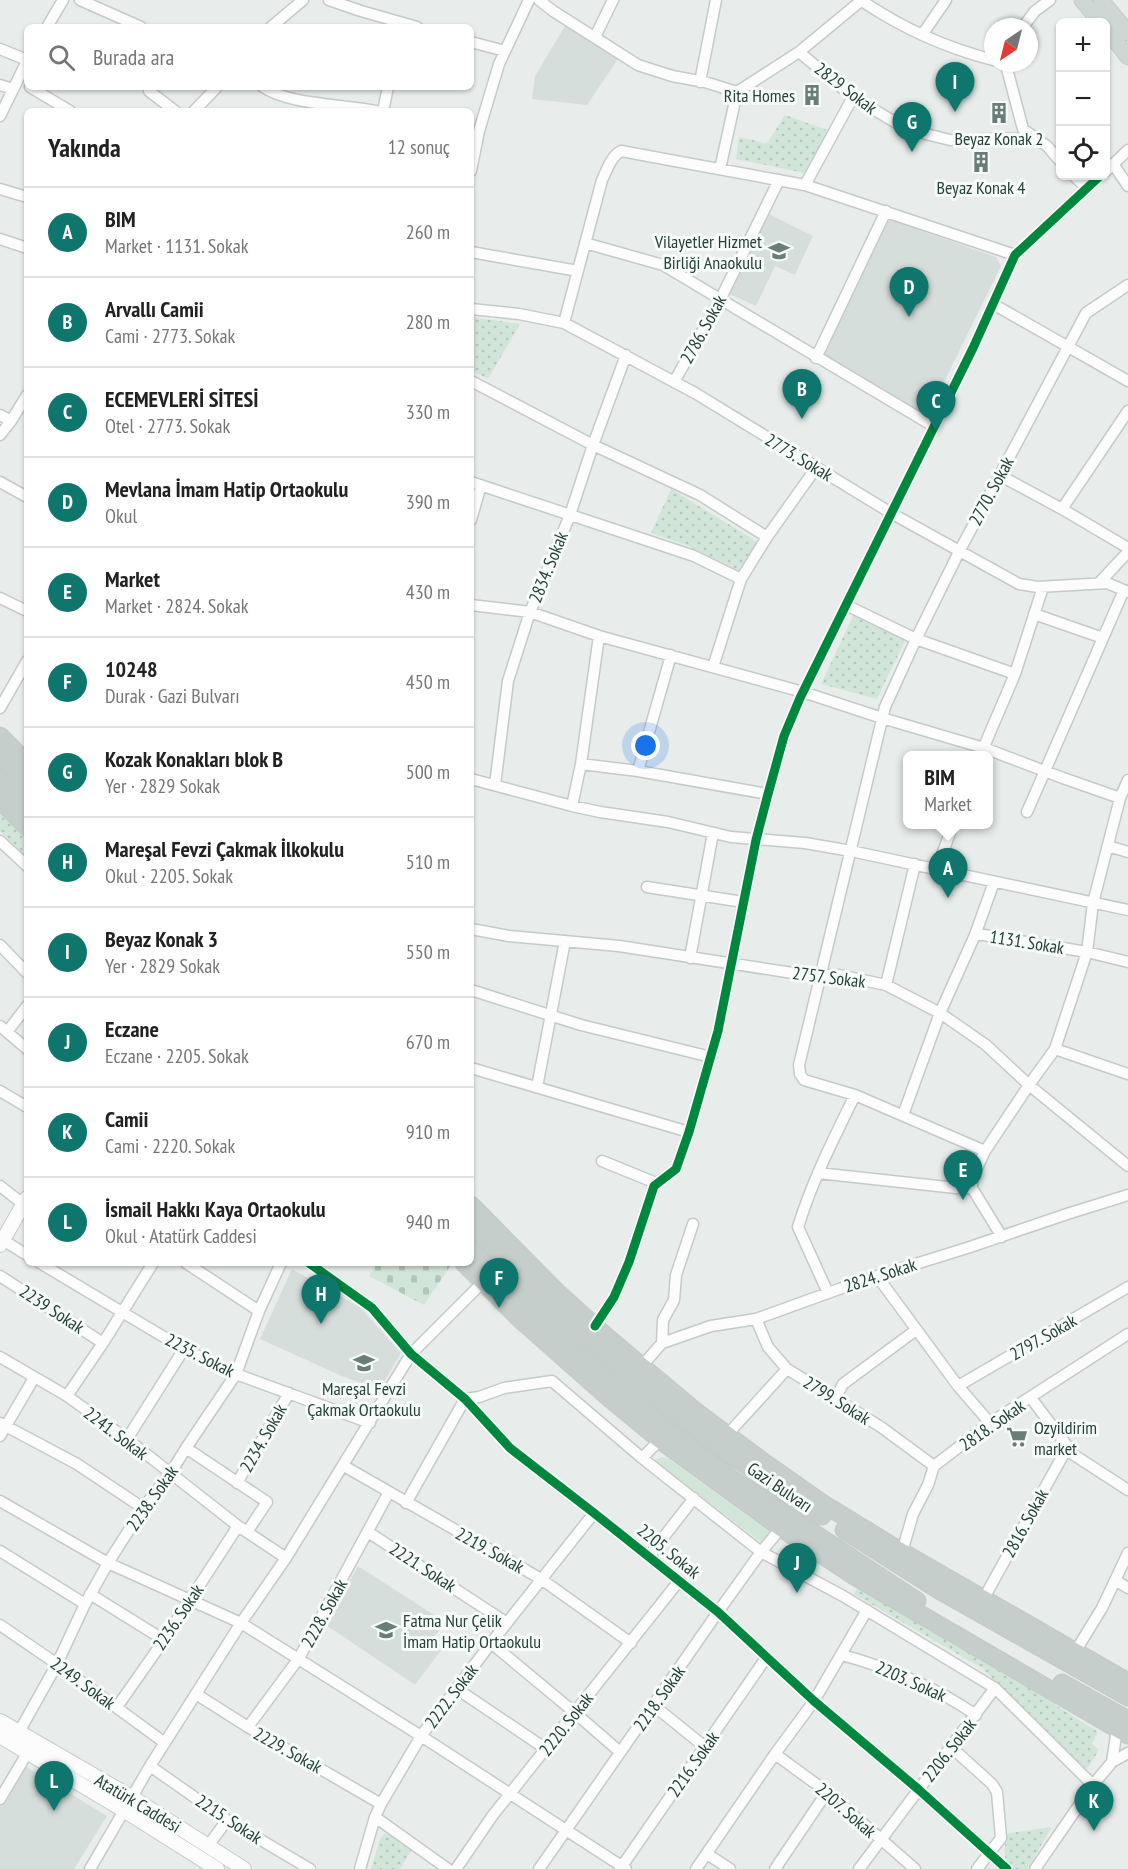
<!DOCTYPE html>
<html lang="tr">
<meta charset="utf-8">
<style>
:root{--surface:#fff;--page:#f2f2f2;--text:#222;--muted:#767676;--line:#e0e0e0;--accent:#0f766e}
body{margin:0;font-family:"PT Sans Narrow",sans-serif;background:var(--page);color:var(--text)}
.controls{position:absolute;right:18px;top:18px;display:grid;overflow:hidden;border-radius:9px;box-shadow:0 2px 4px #0004}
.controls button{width:54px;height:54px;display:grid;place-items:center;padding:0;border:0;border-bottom:2px solid var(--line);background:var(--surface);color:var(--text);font:30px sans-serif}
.compass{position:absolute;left:984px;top:18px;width:54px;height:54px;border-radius:50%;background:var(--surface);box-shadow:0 2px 4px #0004;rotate:215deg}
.you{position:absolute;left:646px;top:746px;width:21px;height:21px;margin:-15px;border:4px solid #fff;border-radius:50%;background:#1a73e8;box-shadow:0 0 0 9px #1a73e833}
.badge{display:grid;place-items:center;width:39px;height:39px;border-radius:50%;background:var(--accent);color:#fff;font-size:20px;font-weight:700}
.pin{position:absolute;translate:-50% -50px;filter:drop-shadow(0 2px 3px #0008)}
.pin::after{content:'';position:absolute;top:32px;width:21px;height:18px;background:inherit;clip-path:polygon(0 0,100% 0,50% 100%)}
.popup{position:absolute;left:903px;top:751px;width:90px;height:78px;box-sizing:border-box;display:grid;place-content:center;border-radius:9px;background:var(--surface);filter:drop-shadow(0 2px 4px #0005);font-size:20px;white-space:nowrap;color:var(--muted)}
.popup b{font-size:22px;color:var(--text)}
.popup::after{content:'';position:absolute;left:50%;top:100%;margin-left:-12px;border:12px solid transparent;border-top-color:var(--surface)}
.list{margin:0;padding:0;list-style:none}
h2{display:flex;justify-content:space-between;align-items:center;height:78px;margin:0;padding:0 24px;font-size:26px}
h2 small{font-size:20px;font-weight:400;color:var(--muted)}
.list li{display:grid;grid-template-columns:39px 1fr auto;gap:18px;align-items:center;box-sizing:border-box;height:90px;padding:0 24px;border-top:2px solid var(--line)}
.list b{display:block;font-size:22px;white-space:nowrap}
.list p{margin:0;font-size:20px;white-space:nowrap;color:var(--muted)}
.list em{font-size:20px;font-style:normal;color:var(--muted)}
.icon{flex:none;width:33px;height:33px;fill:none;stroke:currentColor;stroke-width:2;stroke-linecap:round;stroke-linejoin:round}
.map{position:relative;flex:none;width:1128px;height:1869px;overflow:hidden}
.search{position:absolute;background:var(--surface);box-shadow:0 2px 4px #0004;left:24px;top:24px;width:450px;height:66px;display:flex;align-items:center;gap:15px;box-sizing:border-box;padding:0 21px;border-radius:9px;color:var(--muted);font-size:22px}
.panel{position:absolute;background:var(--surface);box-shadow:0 2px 4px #0004;left:24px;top:108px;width:450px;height:1158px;border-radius:9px}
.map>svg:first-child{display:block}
</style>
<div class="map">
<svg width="1128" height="1869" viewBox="0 0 1128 1869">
<defs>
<pattern id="cemetery-stones" width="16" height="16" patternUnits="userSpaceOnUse" patternTransform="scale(1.5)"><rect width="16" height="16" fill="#d1e6d8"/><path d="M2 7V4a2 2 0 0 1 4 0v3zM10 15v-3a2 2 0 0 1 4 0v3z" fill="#b3c6ba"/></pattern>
<pattern id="park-dots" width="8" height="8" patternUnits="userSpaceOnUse" patternTransform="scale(1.5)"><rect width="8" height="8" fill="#d1e6d8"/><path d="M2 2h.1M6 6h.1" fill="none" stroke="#b3c6ba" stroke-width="1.8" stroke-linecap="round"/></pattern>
</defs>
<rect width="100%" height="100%" fill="#e8edeb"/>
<!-- built -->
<path fill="#d6dedb" d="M565,26L618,59L587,105L532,99L535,76Z
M769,214L813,236L795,275L775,266L756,306L729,294Z
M891,220L996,257L1001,266L927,417L823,357L887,221Z
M292,1269L361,1308L401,1353L380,1389L344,1377L260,1339Z
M358,1566L445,1622L435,1636L445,1645L415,1685L326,1625Z
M25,1766L107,1816L74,1869H0V1807Z"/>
<!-- green -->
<path fill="#d1e6d8" d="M662,1457L669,1459L771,1533L762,1543L654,1460Z"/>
<!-- cemetery -->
<path fill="url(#cemetery-stones)" d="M377,1263H448L451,1265L424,1305L369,1276Z"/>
<!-- park -->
<path fill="url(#park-dots)" d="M785,115L830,131L808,172L804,173L736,159L739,137L765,143L768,142Z
M471,317L520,324L488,379L471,370Z
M671,489L758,542L738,570L686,545L651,533Z
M854,614L906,639L877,699L821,684Z
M0,810L27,837V858L0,831Z
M858,1587L938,1634C949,1643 960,1649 974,1654L1047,1694L1057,1706L1098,1732L1092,1744L1099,1750L1087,1769L1061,1748L983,1669L854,1594Z
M1052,1827L1027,1869H1015L1005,1860V1834Z
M386,1832L412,1849L400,1869H371L380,1839Z"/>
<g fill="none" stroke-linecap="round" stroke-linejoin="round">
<defs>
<path id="minor" d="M80,0L141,27
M329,0L361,11L417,27
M539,0L553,11L638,65L672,76L705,82L737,92
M862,1C904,29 944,47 993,60
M47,27L63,0
M271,27L303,0
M1023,27L1035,11L1050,0
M922,35L946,0
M595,37L613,0
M471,42L505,51
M0,49L27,60
M799,52L853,97L898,124L926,134L950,140L1036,138
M1002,63L1006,65L1023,129L1047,146L1060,161
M700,82L716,0
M0,85L13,89
M30,87L70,111
M263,87C289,105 343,104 376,111
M149,91L175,111
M194,111L217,87
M383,111L388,87
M0,116L27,61
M1113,164L1128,186
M720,169L737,92L799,52L862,0
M471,171L479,131L499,64L529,0
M1106,171L1128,150
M1074,176L1087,188
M805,185L853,97
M0,189L27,197
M0,239L27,248
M585,243L663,265L933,426
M471,252L578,271
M993,304L1128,381
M471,309L519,314L564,323L695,393L891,513L1019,584L1038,587L1107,583L1128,592
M564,323L602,180C607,170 611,156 621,151L805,185L1015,255
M816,358L886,211
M471,381L593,445L700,495L767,537
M674,382L721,298L779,180
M0,415L11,421
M0,435L11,421L27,395
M999,475L1062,509L1128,548
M0,482L27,497
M471,482L694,556L741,579
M1062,509L1128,411
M471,520L481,485
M1099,583L1128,552
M0,598L27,611
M471,605L530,612L599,636L803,692L882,718L984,748L1063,778L1120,798
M846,605L916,639L1015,674
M1034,614L1103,638
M713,667L741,579L767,537L816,468
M0,708L27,661
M980,756L1015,674L1043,587
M581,764L638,771L768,794
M638,771L671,655
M471,779L572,806L600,812L668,822L731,837L805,843L851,851L1128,910
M495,785L508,681L530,612L570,515L593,445L626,355
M572,806L581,764L599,636
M1027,812L1124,590
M0,841L27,866
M1108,846L1128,852
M937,869L953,824
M647,887L743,902
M471,929L509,936L619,946L799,974L839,975L886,985L940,1013L986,1045L1029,1085L1128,1166
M975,935L994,882
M0,945L27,973
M690,958L713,833
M886,985L915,864
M471,990L581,1025L711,1057
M0,1026L27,1049
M7,1032L27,1006
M1055,1049L1128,1074
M471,1068L689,1132
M537,1087L565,941
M0,1091L27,1107
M903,1115L940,1013L975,935H984L1087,952L1128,962
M985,1151L855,1095L804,1080L800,1074L799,1065L885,707L916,639L960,550L1086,313L1128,285
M602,1161L656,1183
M818,1173L956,1188H972
M0,1186L23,1204
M1002,1237L972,1188V1179L985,1151L1029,1085L1055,1049L1087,952L1093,903L1120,798L1128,780
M3,1240L27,1255
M40,1263L184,1349L236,1374L370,1423
M186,1263L259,1311
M309,1263L372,1308L411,1354L465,1399L510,1448L594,1513L718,1612L814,1701L918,1789L1007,1869
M0,1276L103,1343
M877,1276L958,1386L990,1423
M828,1293L798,1227C812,1181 834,1138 855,1095
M756,1319L768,1347L787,1369L881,1427L934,1466
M595,1326L614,1297L629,1262L654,1186L676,1169L689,1132L718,1031L756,840L768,794L784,736L800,698L973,348L1015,255L1100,176
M662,1343L663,1320L674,1300L676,1275L693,1224
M0,1357L67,1396L127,1439L238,1526L286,1558
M642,1366L662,1343L711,1326L756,1319L864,1280L967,1248L1067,1214L1128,1195
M958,1386L1128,1287
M67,1396L103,1343L153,1263
M1031,1398L1074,1455L1128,1490
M835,1399L843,1384L916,1330
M0,1423L77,1464L143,1508
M727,1435L787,1369
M0,1436L34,1378
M127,1439L184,1349
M186,1448L267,1502L247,1532
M642,1458L660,1440
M344,1466L541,1579L631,1643
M237,1483L289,1393
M0,1501L108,1563L241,1623L421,1736L626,1869
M406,1503L465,1399L479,1397L504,1388L552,1381L642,1458L761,1552L843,1596L995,1688L1093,1785
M368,1532L507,1623
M0,1551L85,1604
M902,1552L913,1514L928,1485L934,1466L990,1423L1128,1334
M649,1556L694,1498
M1115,1580L1128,1588
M90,1594L164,1640
M984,1598L1067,1448
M0,1625L57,1664L165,1743
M491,1643L574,1712L620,1752
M1075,1652L1102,1608L1128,1553
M842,1655C890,1668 935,1687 976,1715
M457,1689L546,1749
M196,1694L248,1727L381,1804
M653,1705L705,1747
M117,1707L164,1640L238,1526
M248,1727L299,1658L389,1492
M19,1732L57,1664L85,1604L108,1563L143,1508L170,1474L186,1448L236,1374L259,1311L281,1263
M951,1747L992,1784L997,1792L1001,1838L977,1869
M775,1754L827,1792L915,1869
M1112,1762L1128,1753
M150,1766L227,1820L310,1869
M0,1799L28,1752
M375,1817L448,1869
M208,1846L227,1820
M707,1854L730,1869
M90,1869L150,1766L241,1623L286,1558L411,1354L483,1282
M360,1869L375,1817L381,1804L421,1736L491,1643L594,1513
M456,1869L493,1815L679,1581
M539,1869L718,1612L761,1552L781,1528
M620,1869L766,1658
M696,1869L775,1754L814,1701L867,1610
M775,1869L827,1792
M859,1869L995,1688
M1035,1869L1093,1785L1112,1762L1117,1729"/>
<path id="secondary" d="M0,1245L27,1198
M0,1721L133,1798L244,1869
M0,1736L125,1811L217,1869"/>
<path id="primary" d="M1082,0L1100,22
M1101,0L1128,33
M1106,29L1128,57"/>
<path id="trunk" d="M0,736L27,763
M0,755L27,782
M0,778L27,805
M0,800L27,827
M471,1205L557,1292L607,1337L694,1410L765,1463L822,1503L902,1552L1128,1682
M471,1224C506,1259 539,1295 575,1328C651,1398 735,1461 822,1516
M471,1250L580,1356L667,1429L733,1480L917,1601
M464,1263L522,1321L609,1398L660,1440L781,1528L856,1577L1128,1735
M844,1530L937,1589L1128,1697
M1062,1683L1128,1720"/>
</defs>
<!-- minor casing -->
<use href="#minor" stroke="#c5cac8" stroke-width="13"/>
<!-- secondary casing -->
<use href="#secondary" stroke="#c3cbc8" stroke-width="16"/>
<!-- primary casing -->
<use href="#primary" stroke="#c3ccc9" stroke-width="17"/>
<!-- trunk casing -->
<use href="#trunk" stroke="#c3ccc9" stroke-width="19"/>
<!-- minor -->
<use href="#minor" stroke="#fcfcfc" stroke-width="10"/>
<!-- secondary -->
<use href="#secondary" stroke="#fcfcfc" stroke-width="14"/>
<!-- primary -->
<use href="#primary" stroke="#cfd7d5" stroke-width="15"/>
<!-- trunk -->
<use href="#trunk" stroke="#c6cecc" stroke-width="16"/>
<defs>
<path id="cycleway" d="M309,1263L372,1308L411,1354L465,1399L510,1448L594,1513L718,1612L814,1701L918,1789L1007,1869
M595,1326L614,1297L629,1262L654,1186L676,1169L689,1132L718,1031L756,840L768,794L784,736L800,698L973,348L1015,255L1100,176"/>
</defs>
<!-- cycleway casing -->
<use href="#cycleway" stroke="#f7fbf9" stroke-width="13"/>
<!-- cycleway -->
<use href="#cycleway" stroke="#00873e" stroke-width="9"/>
</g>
<!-- icons -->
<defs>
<symbol id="building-bare" viewBox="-9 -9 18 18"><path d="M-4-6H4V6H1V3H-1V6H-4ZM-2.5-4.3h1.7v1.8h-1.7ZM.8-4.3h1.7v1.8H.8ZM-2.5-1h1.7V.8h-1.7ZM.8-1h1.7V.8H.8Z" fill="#697e78" stroke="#f7fbf9" stroke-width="2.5" paint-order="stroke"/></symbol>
<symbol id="school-bare" viewBox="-9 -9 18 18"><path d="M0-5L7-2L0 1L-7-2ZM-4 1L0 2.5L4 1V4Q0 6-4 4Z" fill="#697e78" stroke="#f7fbf9" stroke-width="2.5" paint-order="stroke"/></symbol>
<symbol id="supermarket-bare" viewBox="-9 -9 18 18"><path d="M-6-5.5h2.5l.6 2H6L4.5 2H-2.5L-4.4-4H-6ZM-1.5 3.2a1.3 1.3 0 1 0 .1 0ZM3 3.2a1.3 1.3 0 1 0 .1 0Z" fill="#697e78" stroke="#f7fbf9" stroke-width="2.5" paint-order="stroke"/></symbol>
</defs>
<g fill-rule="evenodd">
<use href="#building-bare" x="797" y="80" width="30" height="30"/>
<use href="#building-bare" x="984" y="98" width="30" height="30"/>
<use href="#building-bare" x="966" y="147" width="30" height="30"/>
<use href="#school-bare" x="764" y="236" width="30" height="30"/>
<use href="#school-bare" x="349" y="1348" width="30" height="30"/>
<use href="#supermarket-bare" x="1002" y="1422" width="30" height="30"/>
<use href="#school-bare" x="371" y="1615" width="30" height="30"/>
</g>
<g text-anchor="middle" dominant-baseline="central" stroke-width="6" stroke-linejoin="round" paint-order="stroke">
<!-- street labels -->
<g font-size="18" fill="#24423a" stroke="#f7fbf9">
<text transform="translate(846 88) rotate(37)">2829 Sokak</text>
<text transform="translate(703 329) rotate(-61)">2786. Sokak</text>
<text transform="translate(799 457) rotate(31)">2773. Sokak</text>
<text transform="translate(991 491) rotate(-62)">2770. Sokak</text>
<text transform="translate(548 567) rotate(-68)">2834. Sokak</text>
<text transform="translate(1027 942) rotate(9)">1131. Sokak</text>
<text transform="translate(829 977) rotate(7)">2757. Sokak</text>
<text transform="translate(880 1275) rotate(-18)">2824. Sokak</text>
<text transform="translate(52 1309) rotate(33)">2239 Sokak</text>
<text transform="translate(1043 1337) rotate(-30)">2797. Sokak</text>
<text transform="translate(200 1355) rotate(27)">2235. Sokak</text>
<text transform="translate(837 1400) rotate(32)">2799. Sokak</text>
<text transform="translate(992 1425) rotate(-35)">2818. Sokak</text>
<text transform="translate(116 1433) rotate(37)">2241. Sokak</text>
<text transform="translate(263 1438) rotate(-60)">2234. Sokak</text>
<text transform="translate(780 1487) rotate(34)">Gazi Bulvarı</text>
<text transform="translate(152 1498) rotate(-55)">2238. Sokak</text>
<text transform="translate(1025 1523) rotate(-61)">2816. Sokak</text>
<text transform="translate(490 1550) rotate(29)">2219. Sokak</text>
<text transform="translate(669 1551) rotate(39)">2205. Sokak</text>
<text transform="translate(423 1567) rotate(33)">2221. Sokak</text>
<text transform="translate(324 1613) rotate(-61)">2228. Sokak</text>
<text transform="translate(178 1617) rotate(-56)">2236. Sokak</text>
<text transform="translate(911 1681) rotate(24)">2203. Sokak</text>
<text transform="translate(83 1683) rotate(36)">2249. Sokak</text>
<text transform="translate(451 1696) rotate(-53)">2222. Sokak</text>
<text transform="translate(659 1698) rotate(-55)">2218. Sokak</text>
<text transform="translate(566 1724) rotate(-52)">2220. Sokak</text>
<text transform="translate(288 1750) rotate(29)">2229. Sokak</text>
<text transform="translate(949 1750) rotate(-52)">2206. Sokak</text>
<text transform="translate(693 1764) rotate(-55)">2216. Sokak</text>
<text transform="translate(138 1803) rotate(31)">Atatürk Caddesi</text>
<text transform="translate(846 1810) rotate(41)">2207. Sokak</text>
<text transform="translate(229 1819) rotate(33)">2215. Sokak</text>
</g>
<!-- poi labels -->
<g font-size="18" fill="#24423a" stroke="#f7fbf9">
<text x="795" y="95" text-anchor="end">Rita Homes</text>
<text x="999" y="138">Beyaz Konak 2</text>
<text x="981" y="187">Beyaz Konak 4</text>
<text x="762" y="241" text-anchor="end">Vilayetler Hizmet<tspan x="762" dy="21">Birliği Anaokulu</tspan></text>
<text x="364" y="1388">Mareşal Fevzi<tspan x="364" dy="21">Çakmak Ortaokulu</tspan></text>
<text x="1034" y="1427" text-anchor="start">Ozyildirim<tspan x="1034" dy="21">market</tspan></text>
<text x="403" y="1620" text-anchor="start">Fatma Nur Çelik<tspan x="403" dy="21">İmam Hatip Ortaokulu</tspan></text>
</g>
</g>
</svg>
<div class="controls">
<button>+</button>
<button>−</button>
<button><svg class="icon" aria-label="locate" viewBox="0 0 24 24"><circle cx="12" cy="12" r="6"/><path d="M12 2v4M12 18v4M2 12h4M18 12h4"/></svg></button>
</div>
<svg class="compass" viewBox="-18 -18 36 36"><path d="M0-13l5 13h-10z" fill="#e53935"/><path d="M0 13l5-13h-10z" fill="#767676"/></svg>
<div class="you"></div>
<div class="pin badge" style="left:948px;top:898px">A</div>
<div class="popup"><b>BIM</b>Market</div>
<div class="pin badge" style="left:802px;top:419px">B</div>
<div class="pin badge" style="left:936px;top:431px">C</div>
<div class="pin badge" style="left:909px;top:317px">D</div>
<div class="pin badge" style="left:963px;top:1200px">E</div>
<div class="pin badge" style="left:499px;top:1308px">F</div>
<div class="pin badge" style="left:912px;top:152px">G</div>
<div class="pin badge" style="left:321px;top:1324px">H</div>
<div class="pin badge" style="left:955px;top:112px">I</div>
<div class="pin badge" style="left:797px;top:1593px">J</div>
<div class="pin badge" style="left:1094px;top:1831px">K</div>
<div class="pin badge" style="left:54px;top:1811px">L</div>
<div class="search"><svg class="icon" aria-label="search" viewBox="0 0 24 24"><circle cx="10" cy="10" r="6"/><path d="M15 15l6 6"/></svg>Burada ara</div>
<section class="panel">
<h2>Yakında<small>12 sonuç</small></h2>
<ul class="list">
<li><span class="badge">A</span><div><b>BIM</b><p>Market · 1131. Sokak</p></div><em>260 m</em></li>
<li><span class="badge">B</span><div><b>Arvallı Camii</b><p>Cami · 2773. Sokak</p></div><em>280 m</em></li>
<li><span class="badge">C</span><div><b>ECEMEVLERİ SİTESİ</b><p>Otel · 2773. Sokak</p></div><em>330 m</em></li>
<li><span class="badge">D</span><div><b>Mevlana İmam Hatip Ortaokulu</b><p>Okul</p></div><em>390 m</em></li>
<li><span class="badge">E</span><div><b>Market</b><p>Market · 2824. Sokak</p></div><em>430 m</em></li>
<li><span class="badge">F</span><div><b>10248</b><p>Durak · Gazi Bulvarı</p></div><em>450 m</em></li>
<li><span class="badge">G</span><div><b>Kozak Konakları blok B</b><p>Yer · 2829 Sokak</p></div><em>500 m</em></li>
<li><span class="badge">H</span><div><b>Mareşal Fevzi Çakmak İlkokulu</b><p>Okul · 2205. Sokak</p></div><em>510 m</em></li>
<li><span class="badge">I</span><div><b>Beyaz Konak 3</b><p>Yer · 2829 Sokak</p></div><em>550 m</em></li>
<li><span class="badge">J</span><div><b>Eczane</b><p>Eczane · 2205. Sokak</p></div><em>670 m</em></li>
<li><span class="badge">K</span><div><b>Camii</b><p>Cami · 2220. Sokak</p></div><em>910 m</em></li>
<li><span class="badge">L</span><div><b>İsmail Hakkı Kaya Ortaokulu</b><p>Okul · Atatürk Caddesi</p></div><em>940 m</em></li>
</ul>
</section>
</div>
